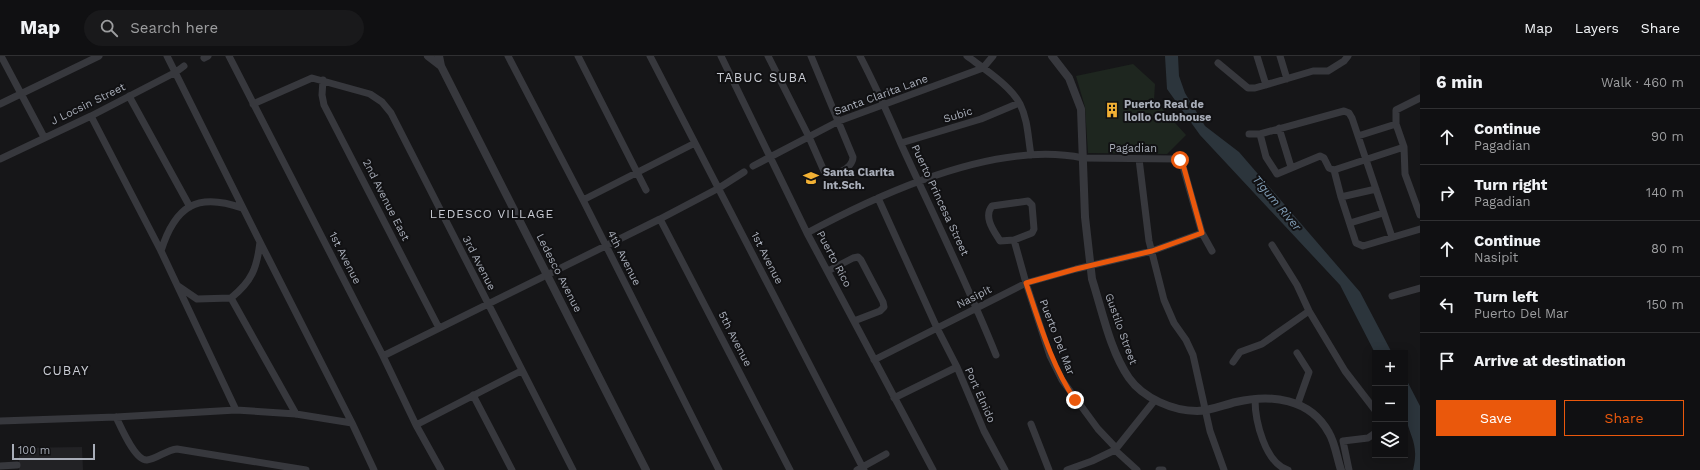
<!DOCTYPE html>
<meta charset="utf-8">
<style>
:root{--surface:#101012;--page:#19191b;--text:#f1f3f6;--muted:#9c9d9f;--line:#303032;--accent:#ea580c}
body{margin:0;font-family:"Work Sans",sans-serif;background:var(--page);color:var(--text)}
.controls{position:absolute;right:12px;bottom:12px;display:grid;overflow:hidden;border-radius:0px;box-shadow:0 2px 10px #0003}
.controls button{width:36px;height:36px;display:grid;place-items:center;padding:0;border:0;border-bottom:1px solid var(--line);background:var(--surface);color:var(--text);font:20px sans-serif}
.scale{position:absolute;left:12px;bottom:10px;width:83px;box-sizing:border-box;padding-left:4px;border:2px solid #a8adb8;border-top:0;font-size:11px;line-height:14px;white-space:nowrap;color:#a8adb8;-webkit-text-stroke:3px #111113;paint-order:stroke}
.stop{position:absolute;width:12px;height:12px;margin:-9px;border:3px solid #ea580c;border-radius:50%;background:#fff}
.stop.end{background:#ea580c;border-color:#fff;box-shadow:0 1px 4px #0008}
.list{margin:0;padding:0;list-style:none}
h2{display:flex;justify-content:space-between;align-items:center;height:52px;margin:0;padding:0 16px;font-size:17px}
h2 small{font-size:13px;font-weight:400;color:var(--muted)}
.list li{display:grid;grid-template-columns:26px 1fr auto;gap:12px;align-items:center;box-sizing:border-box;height:56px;padding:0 16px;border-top:1px solid var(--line)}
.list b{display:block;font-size:15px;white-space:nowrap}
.list p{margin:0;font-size:13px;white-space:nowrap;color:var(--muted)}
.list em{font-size:13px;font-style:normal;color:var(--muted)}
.actions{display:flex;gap:8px;padding:12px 16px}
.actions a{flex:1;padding:9px 0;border:1px solid var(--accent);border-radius:0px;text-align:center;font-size:14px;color:var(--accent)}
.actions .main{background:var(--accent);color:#fff}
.icon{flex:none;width:22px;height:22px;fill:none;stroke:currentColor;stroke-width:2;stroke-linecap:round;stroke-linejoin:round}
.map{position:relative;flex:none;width:1420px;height:414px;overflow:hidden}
header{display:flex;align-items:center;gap:24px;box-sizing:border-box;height:56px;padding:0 20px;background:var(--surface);border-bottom:1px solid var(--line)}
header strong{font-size:19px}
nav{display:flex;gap:22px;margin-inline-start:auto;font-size:14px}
.search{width:280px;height:36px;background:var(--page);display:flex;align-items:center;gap:10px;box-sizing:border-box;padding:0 14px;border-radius:22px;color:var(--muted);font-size:15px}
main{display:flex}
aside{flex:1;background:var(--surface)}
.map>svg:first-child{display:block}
</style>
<header>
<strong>Map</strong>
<div class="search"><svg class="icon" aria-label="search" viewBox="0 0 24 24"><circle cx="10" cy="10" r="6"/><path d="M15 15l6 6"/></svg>Search here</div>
<nav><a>Map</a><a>Layers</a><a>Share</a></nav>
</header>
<main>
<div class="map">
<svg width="1420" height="414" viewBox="0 0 1420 414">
<rect width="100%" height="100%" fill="#161618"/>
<!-- built -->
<path fill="#222225" d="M82,391L83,414H19V392Z"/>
<!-- green -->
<path fill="#1e261f" d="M1133,8L1155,28L1154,44L1186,79L1167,98L1088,97L1085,51L1076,20Z"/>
<!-- water -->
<path fill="#2c353c" d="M1165,0H1178L1179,20L1185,37L1205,70L1239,96L1360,236L1392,297H1375L1340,229L1200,79L1167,33Z
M1405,321L1420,350V414H1413C1420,385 1408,381 1405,355C1404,344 1405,332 1405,321Z"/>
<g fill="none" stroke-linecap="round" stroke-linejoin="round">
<!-- minor -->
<path stroke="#37383d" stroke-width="7" d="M1,0L44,81
M167,0L260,186C257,212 252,225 231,242L197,243L178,230
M229,0L383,300L416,369L441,414
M508,0L583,144L719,414
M578,0L646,134
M650,0L864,414
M721,0L807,177L933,414
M768,0L809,81L824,115C833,123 853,112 853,101L811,0
M860,0C875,29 888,58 901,88C933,158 967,227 996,299
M967,0C983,12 1011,30 1020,48C1028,64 1028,82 1031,99
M1257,0L1266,29
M1280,0L1287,23
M204,2L208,0
M1218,7L1248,32H1255L1313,15H1328L1344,5L1348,0
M323,24L322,39L324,49L439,272
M129,40L190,151
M1420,42L1396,54V68L1404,91L1405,118L1420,159
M0,48L99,0
M253,48L312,22L370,38L382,46L391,57L573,414
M1279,72L1291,111
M1249,78H1260
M1358,80L1396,68
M901,87L981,63L1019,47
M1404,91L1334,114L1341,141L1356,187L1363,190L1420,173
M0,103L91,60L176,16L184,10
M1139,103L1149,185L1164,244L1174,267L1186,284L1193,299L1210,375L1224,414
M753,110L839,65L983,12L993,0
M1334,114L1329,112L1324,102L1320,100L1277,118L1266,101L1260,78L1344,55L1349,57L1352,62L1392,181
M1341,141L1376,133
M878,142L937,272L957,311
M583,144L695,87
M1028,145L1032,149L1034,173L1032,177L1014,184L1000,185C994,175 983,161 992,150Z
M660,163L790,414
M1350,167L1383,157
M807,177C883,136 997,84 1083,102L1177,103L1182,107L1202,177L1152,195L1076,213L1026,227L874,304
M1202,177L1212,195
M1014,184L1026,227L1050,300L1062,324L1098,373L1116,392
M1272,189L1297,229L1309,255L1345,315L1375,354
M161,195C175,150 197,136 242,152
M828,215L853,202L858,201L861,204L883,246L884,251L880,255L854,265
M1392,240L1420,232
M231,242L296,358
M1297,297L1309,316L1298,347
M383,300L660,163L719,132L744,116
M1233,306L1240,296L1262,288L1309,255
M473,339L512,414
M894,342L957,311L984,375L1005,414
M1255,343C1255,365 1265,407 1288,414
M236,354L296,358L352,367L260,186
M116,361C121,371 135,405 147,404C157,403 166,394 177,393L306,414
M0,365L116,361L236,354L161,195L91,60
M352,367L374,414
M1031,368L1049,414
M416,369L521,315
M1115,394L1137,414
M0,410L17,409
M857,414L886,398
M1067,414L1092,405L1115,394L1155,344
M1159,414H1163
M1349,414L1343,385L1368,382L1375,377"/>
<!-- tertiary -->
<path stroke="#37383d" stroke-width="8" d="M428,0L441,10
M439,0L441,10L646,414
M1052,0L1069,22L1081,53L1085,161L1092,223C1102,254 1110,295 1129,322C1143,342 1173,355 1197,355C1210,355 1223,349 1236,346C1271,338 1310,342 1329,377C1335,387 1337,402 1341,414"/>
</g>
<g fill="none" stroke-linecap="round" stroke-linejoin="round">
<!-- route -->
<path stroke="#ea580c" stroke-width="5" d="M1075,344C1051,308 1040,268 1026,227L1076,213L1152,195L1202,177L1184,112L1180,104"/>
</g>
<!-- icons -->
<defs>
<symbol id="building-bare" viewBox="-9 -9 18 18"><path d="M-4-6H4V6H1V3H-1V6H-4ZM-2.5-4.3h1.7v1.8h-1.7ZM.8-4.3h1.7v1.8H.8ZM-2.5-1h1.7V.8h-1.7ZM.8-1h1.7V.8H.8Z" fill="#f2b134" stroke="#111113" stroke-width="2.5" paint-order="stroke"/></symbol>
<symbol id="school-bare" viewBox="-9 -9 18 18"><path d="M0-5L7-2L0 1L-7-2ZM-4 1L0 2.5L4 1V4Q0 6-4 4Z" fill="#f2b134" stroke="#111113" stroke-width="2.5" paint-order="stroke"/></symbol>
</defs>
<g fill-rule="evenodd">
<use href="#building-bare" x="1101" y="43" width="22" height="22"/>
<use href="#school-bare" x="800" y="111" width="22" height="22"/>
</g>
<g text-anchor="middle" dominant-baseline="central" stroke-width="4" stroke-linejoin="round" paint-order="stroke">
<!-- street labels -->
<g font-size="11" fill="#a8adb8" stroke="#111113">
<text transform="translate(881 39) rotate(-20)">Santa Clarita Lane</text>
<text transform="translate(88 48) rotate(-26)">J Locsin Street</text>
<text transform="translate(958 59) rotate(-17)">Subic</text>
<text x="1133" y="92">Pagadian</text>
<text transform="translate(386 144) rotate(63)">2nd Avenue East</text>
<text transform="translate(940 144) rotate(65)">Puerto Princesa Street</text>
<text transform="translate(345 202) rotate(63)">1st Avenue</text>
<text transform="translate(624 202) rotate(63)">4th Avenue</text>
<text transform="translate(767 202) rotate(63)">1st Avenue</text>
<text transform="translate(834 203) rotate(62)">Puerto Rico</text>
<text transform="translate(479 207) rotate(63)">3rd Avenue</text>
<text transform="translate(559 217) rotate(63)">Ledesco Avenue</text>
<text transform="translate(974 241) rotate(-27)">Nasipit</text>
<text transform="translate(1121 273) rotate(70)">Gustilo Street</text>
<text transform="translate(1057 281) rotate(69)">Puerto Del Mar</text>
<text transform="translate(735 283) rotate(63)">5th Avenue</text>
<text transform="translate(980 339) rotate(66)">Port Elnido</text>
</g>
<!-- poi labels -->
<g font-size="11" font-weight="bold" fill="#a8adb8" stroke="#111113" text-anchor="start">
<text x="1124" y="48">Puerto Real de<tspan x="1124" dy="13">Iloilo Clubhouse</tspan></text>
<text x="823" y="116">Santa Clarita<tspan x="823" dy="13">Int.Sch.</tspan></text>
</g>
<!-- water labels -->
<g font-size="12" font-style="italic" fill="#7f9bb3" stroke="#111113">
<text transform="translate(1277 147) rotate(50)">Tigum River</text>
</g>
<!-- neighbourhood labels -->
<g font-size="12" letter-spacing="1" fill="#c9ccd4" stroke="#111113">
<text x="492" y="158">LEDESCO VILLAGE</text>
</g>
<!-- quarter labels -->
<g font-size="13" letter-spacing="1" fill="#c9ccd4" stroke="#111113">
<text x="762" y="21">TABUC SUBA</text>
<text x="66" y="314">CUBAY</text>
</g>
</g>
</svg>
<div class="controls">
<button>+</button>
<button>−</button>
<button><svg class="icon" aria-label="layers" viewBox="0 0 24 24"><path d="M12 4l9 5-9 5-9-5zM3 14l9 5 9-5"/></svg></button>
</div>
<div class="scale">100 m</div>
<div class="stop" style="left:1180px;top:104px"></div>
<div class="stop end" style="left:1075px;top:344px"></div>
</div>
<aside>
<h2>6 min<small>Walk · 460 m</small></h2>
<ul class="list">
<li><svg class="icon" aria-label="ahead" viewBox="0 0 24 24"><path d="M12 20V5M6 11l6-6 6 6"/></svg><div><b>Continue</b><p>Pagadian</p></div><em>90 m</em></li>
<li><svg class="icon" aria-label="right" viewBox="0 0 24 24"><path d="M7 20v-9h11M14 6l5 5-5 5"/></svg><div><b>Turn right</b><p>Pagadian</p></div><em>140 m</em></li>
<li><svg class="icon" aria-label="ahead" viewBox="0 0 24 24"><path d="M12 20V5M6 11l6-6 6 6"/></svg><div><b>Continue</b><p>Nasipit</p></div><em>80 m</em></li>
<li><svg class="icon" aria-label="left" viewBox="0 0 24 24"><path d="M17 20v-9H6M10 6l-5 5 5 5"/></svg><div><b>Turn left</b><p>Puerto Del Mar</p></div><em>150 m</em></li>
<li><svg class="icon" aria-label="arrive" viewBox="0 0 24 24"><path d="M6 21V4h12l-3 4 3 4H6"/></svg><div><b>Arrive at destination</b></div></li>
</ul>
<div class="actions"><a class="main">Save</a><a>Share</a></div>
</aside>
</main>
